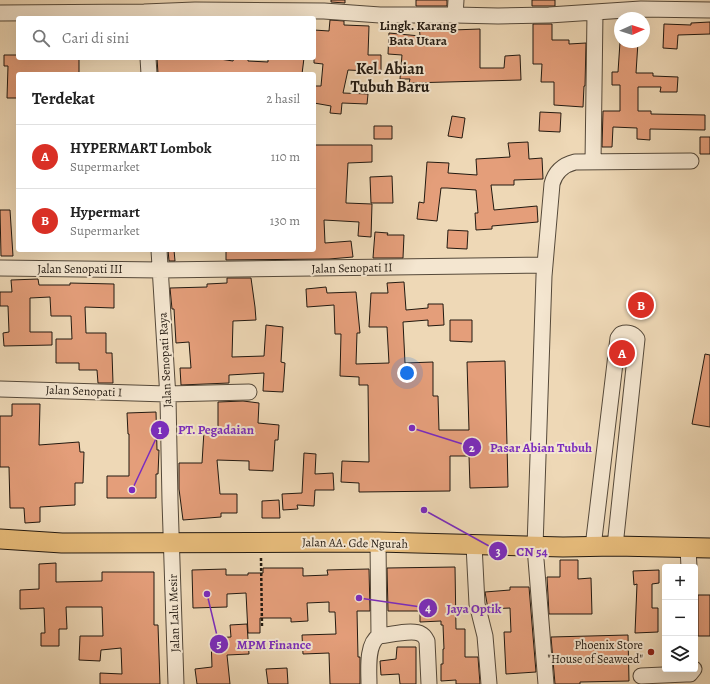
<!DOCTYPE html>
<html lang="id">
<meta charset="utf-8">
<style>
:root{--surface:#fff;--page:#f6f6f6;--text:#222;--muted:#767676;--line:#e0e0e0;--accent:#d93025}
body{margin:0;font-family:Alegreya,serif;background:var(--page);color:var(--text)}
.controls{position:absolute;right:12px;bottom:12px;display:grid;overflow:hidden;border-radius:4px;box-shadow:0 4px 16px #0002}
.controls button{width:36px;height:36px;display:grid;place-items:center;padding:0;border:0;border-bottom:1px solid var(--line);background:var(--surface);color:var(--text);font:20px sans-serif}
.compass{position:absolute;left:614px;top:12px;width:36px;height:36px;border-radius:50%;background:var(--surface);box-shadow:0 4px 16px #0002;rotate:87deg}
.you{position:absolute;left:407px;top:373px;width:14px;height:14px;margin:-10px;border:3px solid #fff;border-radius:50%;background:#1a73e8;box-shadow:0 0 0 6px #1a73e833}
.badge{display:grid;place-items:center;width:26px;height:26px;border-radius:50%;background:var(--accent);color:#fff;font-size:13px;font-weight:700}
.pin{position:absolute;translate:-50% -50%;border:2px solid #fff;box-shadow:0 1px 4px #0006}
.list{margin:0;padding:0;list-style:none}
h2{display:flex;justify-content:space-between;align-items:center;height:52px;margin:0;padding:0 16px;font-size:17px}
h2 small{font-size:13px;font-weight:400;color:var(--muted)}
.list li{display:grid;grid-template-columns:26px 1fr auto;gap:12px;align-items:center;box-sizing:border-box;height:64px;padding:0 16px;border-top:1px solid var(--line)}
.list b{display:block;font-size:15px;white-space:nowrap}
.list p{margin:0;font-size:13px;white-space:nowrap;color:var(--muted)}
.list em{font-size:13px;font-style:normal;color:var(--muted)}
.icon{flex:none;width:22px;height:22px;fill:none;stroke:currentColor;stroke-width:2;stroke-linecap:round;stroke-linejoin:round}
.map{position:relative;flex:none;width:710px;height:684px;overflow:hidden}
.search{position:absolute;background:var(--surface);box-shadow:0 4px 16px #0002;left:16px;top:16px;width:300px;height:44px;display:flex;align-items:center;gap:10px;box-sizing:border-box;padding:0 14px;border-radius:4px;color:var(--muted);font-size:15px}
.panel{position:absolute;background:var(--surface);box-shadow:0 4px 16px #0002;left:16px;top:72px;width:300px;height:180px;border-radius:4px}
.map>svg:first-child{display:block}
</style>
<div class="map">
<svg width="710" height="684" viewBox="0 0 710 684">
<rect width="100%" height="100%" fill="#eed8b6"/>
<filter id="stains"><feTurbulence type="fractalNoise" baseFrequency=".005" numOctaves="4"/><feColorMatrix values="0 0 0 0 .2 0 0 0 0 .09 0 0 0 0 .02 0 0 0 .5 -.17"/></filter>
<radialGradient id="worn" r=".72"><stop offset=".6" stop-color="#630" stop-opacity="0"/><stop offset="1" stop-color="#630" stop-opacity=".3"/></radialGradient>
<!-- building -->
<path fill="#e49e7a" stroke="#221910" d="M331,0H345V3L331,2Z
M416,0H447V6H416Z
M532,0H555V6H532Z
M330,20L344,21V25L369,26L368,55H381V73H370V71L348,70L343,93L368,94L367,104L342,103L341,114L330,113L331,106L314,103V86H321L323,64L314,63V30L329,31Z
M710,22V34L678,35L677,49L663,48L664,24L691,25V23Z
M419,24H452V30L480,29V68H504L505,56L520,55L521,80L409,83L410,79H400L402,55L388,54L389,33L420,36Z
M533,24H552V40H569V44L586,43L585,86H584L583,107L554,105V82H541L542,64H533Z
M620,42H638L636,73H653V76L678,77L677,92H660L661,87H638V111H651V114L705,115V130L650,129V140L637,139V128L613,127L612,147H602L603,111H620V85H612V72H618Z
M4,55H18V58L69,59V58H79V74H18V98H7L8,66H4Z
M157,58H213L233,61L234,58H248V61L268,62V58H304L302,74H158Z
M540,112L561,113L560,132L539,131Z
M452,116L465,118L462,138L448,136Z
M374,126H392V139H374Z
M700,137H710V154H700Z
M528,142L529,159L542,158L543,179L514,180V185H491L494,210L537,206L538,222L492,226V229L476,230L475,213H478L476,190L447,188H441L437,221L417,219L419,202L424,203L427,162L449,163L448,173L477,175L476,159L510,157L508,143Z
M314,145H372V162L348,163L346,201V203L372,204L371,237L358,236L359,222L324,220L325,243L351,241L353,257L329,259L226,260V250H314Z
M392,176L393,203H371L370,177Z
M0,210H10L13,256H1Z
M448,230L468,231L467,249L447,248Z
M375,232L388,233L387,235H404L403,258H373Z
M168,250H174L175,261H169Z
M227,278H251L255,307L256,320L233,321L232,357L264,356L266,325L283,327L281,362L285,363L283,392L263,391L264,373L229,375V383L181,385L180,368H191L189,342L176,343L174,309H172L170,288L207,287V284L227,283Z
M38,279L39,285H70V283L114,284V308L85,307L86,333H106V353H112L113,383H98L97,370H79V363H56V339H72L71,316H51L50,297L30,298V332H52V345L4,346L3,333L9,332L8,306H0V292H12L11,280Z
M404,282L406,310L428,308V304H443L444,325L428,326V320L403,322L405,363L433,362V396H438L439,430H469L467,362L505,361L508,487L470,488L469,456H450V491L359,492V483L341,482L342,461L369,462L368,385H359V377L340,376L341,334H335L334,305L307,307L306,289L326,287L327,293L356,292L360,333H357L356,364L389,363L387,327H369L371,293H388L387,283Z
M450,320H472V342L450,341Z
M705,354L710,355V427L692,424Z
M243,401L259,403L258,423L279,425L278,440H275L273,471L249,470V461L217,460L220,494H237V513H221V517L183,520L179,489V463H202L204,431L218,432V402Z
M12,404H40L39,445L79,442L80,452H84L83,483H75V505L40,507V522L25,523L24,508H10L9,467H0V416H12Z
M156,412L157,450H159L158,474H156V498H107V476H129V434H128L127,413Z
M304,453L316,454L315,474L333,473L334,490H315L314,506L297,505L298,509L283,510L282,494L302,493Z
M279,500L280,518H262V501Z
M560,560H578V579L591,578L592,614H549L547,577H560Z
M56,563V582L102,581V572H154V625H158L160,684H100V673L122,674L121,648L101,650L100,661L79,660L80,636H103L102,607H66L67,629H59V646H41V633H45L44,608L20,609V590L39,589V564Z
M455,567L456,629H465V657H478L480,684H456V680L441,681V664H443V649H444L443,625H441V621L420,622V611H388L387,568Z
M263,568H303V576L328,575L327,570L369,569L370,611H357L358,657H360V684H330L329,653L303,654L302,635L336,634L335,612H329V602L307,603L308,621L291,622V618H260V633H248L246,593L227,594V607L193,608L192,570L226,569V575H248V573H263Z
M659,570V583L652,584V608H658V632L635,633L637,584L634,585L633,571Z
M510,587H529L536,672L506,674L504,632H511L510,608L488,609L485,592L510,590Z
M698,595H710V636H698Z
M247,624L249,654L227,655L230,684H197L195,669L212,667L211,638L231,637L230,625Z
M628,635L629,681L580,682V684H555L551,637Z
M397,647H416V684H400L399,674L381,675L380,661L396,659Z
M287,668L288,684H268L266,669Z"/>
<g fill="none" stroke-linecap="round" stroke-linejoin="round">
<defs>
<path id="minor" d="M0,13L144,12L195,10L324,11L380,15H455L498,16L549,15L641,9L710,10
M455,15L456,0
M148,58L149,74
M593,162L595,13
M159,250L168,398L170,501L176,684
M0,268L160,270L545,265
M0,389L167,394L249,392
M378,542L379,636
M474,545L477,604L485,636L489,684
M593,547L618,338L621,334C627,332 633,333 637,339L615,546
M688,548L689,567
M641,676L686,674H690L694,669
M369,684C369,671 366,644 379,636C388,635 413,629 421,634C424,635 426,639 427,641L429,684
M546,684L535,547L544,276L552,184C555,172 563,165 575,162L691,161"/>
<path id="major" d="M0,539L62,543L378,542L563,547L615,546L710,548"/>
</defs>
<!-- minor casing -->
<use href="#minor" stroke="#55493a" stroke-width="17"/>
<!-- major casing -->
<use href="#major" stroke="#221910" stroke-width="21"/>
<!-- path -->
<path stroke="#221910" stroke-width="2.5" stroke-dasharray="3 2" stroke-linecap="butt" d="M261,558L262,627"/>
<!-- minor -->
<use href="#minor" stroke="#f4e6d0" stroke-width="15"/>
<!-- major -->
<use href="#major" stroke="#e7bc7b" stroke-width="19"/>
</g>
<!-- markers -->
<circle fill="#8f2418" stroke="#f4e6d0" stroke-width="1.5" cx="651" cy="652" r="4"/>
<g text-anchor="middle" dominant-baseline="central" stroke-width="4" stroke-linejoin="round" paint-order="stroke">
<!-- street labels -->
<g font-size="12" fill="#221910" stroke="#f4e6d0">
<text transform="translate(352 268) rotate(-1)">Jalan Senopati II</text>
<text x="80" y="269">Jalan Senopati III</text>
<text transform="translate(165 360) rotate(-93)">Jalan Senopati Raya</text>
<text transform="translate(84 391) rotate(2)">Jalan Senopati I</text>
<text transform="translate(355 543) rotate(1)">Jalan AA. Gde Ngurah</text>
<text transform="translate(174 613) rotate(-92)">Jalan Lalu Mesir</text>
</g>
<!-- poi labels -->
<g font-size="12" fill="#221910" stroke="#f4e6d0" text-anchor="end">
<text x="643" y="645">Phoenix Store<tspan x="643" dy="14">"House of Seaweed"</tspan></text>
</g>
<!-- neighbourhood labels -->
<g font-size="13" font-weight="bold" fill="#221910" stroke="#f4e6d0">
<text x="418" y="25">Lingk. Karang<tspan x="418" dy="15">Bata Utara</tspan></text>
</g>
<!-- district labels -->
<g font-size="16" font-weight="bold" fill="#221910" stroke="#f4e6d0">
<text x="390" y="69">Kel. Abian<tspan x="390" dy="18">Tubuh Baru</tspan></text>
</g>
</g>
<!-- callouts -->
<path fill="none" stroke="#7b2cbf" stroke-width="1.5" d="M132 490L160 430M412 428L472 447M424 510L498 551M359 598L428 608M207 594L219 644"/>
<g fill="#7b2cbf" stroke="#f4e6d0" stroke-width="1.5">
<circle cx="132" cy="490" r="4"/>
<circle cx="412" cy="428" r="4"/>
<circle cx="424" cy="510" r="4"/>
<circle cx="359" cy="598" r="4"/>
<circle cx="207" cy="594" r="4"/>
<circle cx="160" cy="430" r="10"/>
<circle cx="472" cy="447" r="10"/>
<circle cx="498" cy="551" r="10"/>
<circle cx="428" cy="608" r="10"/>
<circle cx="219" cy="644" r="10"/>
</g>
<g font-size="12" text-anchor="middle" font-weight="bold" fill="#fff">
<text x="160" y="434">1</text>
<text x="472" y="452">2</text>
<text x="498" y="556">3</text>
<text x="428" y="612">4</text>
<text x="219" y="648">5</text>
</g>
<g font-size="13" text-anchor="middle" font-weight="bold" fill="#7b2cbf" stroke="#f4e6d0" stroke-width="4" stroke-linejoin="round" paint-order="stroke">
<text x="216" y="434">PT. Pegadaian</text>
<text x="541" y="452">Pasar Abian Tubuh</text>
<text x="532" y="556">CN 54</text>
<text x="474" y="613">Jaya Optik</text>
<text x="274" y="649">MPM Finance</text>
</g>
<rect width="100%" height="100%" filter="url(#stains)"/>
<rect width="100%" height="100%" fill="url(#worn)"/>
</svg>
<div class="controls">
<button>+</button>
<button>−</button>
<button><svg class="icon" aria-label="layers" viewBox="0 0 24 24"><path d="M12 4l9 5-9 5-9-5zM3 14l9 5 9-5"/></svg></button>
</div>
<svg class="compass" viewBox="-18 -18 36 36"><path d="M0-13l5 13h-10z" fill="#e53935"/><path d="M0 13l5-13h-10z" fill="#767676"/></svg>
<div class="you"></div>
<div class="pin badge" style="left:622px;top:353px">A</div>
<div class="pin badge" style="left:641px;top:305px">B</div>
<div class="search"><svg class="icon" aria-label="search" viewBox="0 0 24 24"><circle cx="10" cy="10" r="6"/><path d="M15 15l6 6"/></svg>Cari di sini</div>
<section class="panel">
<h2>Terdekat<small>2 hasil</small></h2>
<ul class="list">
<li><span class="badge">A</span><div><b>HYPERMART Lombok</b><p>Supermarket</p></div><em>110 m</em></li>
<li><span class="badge">B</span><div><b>Hypermart</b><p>Supermarket</p></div><em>130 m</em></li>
</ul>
</section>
</div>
